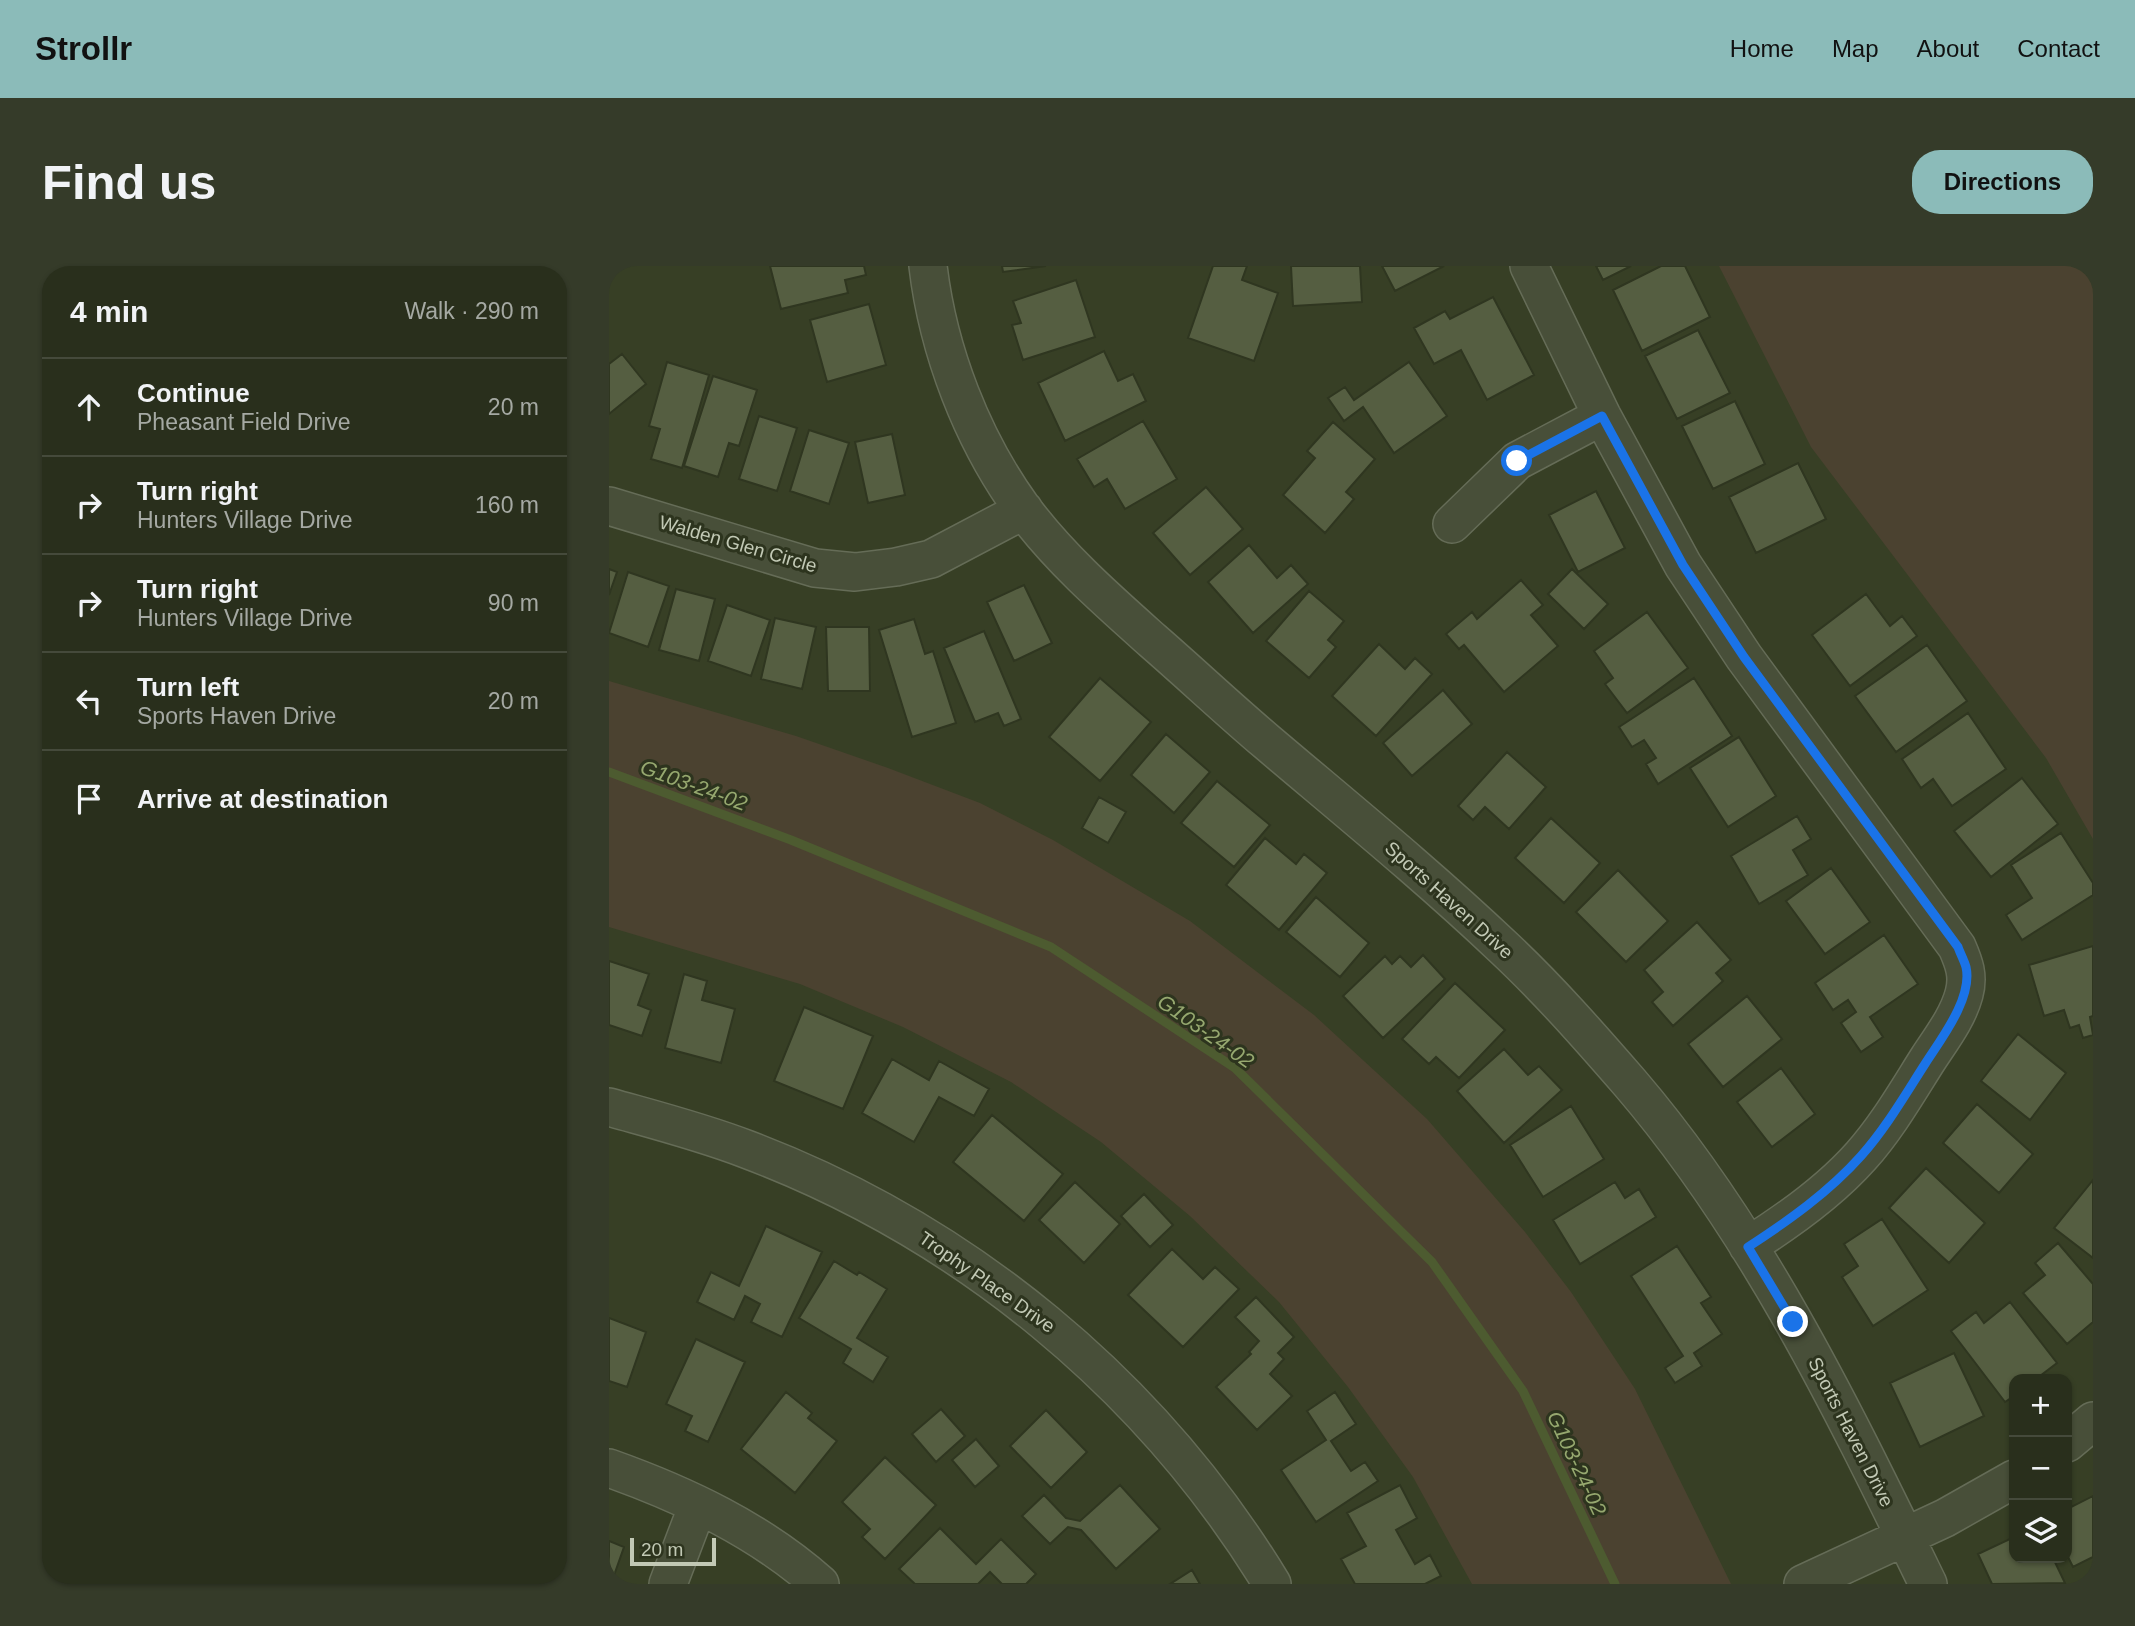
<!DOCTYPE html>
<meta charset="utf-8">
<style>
:root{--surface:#292f1c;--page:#353b29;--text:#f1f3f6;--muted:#a5a9a3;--line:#454a3b;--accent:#8bbbb9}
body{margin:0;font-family:Arial,sans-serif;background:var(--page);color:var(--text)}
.controls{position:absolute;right:21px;bottom:21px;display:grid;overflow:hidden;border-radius:14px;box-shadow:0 2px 5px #0004}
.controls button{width:63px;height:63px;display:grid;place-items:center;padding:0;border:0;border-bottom:2px solid var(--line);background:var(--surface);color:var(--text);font:35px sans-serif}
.scale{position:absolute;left:21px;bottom:18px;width:86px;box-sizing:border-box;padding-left:7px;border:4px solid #c2c9b5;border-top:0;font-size:19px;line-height:24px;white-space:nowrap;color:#c2c9b5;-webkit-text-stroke:5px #2d341e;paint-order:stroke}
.stop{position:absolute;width:21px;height:21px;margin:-16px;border:5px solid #1a73e8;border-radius:50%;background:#fff}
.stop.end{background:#1a73e8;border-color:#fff;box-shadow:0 2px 7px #0008}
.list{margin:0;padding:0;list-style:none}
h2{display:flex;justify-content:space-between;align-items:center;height:91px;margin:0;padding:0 28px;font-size:30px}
h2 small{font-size:23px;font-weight:400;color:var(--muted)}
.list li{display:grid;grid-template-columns:46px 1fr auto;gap:21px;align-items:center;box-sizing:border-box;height:98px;padding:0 28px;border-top:2px solid var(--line)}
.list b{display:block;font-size:26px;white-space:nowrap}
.list p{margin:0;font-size:23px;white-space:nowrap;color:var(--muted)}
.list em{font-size:23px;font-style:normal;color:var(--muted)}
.icon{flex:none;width:38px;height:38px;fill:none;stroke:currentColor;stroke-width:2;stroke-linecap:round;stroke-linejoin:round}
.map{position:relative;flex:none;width:1484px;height:1318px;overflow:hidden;border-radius:28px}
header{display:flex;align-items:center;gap:42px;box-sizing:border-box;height:98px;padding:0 35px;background:var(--accent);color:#111}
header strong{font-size:33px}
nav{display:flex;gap:38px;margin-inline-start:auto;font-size:24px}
.intro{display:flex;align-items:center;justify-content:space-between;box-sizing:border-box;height:168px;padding:0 42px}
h1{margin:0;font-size:49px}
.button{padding:18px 32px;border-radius:28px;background:var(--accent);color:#111;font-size:24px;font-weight:700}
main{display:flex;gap:42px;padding:0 42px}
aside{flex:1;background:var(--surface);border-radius:28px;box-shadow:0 2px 5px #0004}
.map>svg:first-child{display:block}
</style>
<header>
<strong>Strollr</strong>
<nav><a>Home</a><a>Map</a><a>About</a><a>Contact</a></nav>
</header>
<div class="intro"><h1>Find us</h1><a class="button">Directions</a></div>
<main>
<aside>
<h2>4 min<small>Walk · 290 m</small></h2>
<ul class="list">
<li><svg class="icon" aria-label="ahead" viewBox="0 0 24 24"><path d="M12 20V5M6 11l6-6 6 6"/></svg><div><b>Continue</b><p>Pheasant Field Drive</p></div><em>20 m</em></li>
<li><svg class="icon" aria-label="right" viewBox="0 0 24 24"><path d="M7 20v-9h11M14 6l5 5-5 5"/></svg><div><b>Turn right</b><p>Hunters Village Drive</p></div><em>160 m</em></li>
<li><svg class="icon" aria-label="right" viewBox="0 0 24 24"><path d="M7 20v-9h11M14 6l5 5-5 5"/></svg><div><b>Turn right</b><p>Hunters Village Drive</p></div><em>90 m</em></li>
<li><svg class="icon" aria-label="left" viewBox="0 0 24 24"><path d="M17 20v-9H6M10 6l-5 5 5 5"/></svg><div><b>Turn left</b><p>Sports Haven Drive</p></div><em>20 m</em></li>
<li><svg class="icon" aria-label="arrive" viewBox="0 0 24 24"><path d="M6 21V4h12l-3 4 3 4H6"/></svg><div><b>Arrive at destination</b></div></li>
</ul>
</aside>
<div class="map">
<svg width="1484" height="1318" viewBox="0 0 1484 1318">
<rect width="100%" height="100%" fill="#373f25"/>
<!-- green -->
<path fill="#4b4230" d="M1110,0H1484V573L1437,492L1202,181Z
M0,415L187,470L279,502L371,537L444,574L581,655L705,749L818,853L916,966L962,1026L1026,1123L1122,1318H863L804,1211L739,1121L670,1036L581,950L492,876L402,816L294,761L191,718L0,661Z"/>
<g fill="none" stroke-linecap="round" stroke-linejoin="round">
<!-- stream -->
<path stroke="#4d5b30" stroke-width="9" d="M0,506L182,574L442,681L626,802L823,996L914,1125L1006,1318"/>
</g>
<!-- building -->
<path fill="#555e41" stroke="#2f3620" stroke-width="2" d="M161,0H255L257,9L236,14L239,27L172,43Z
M393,0H437L394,6Z
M604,0H638L633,14L669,27L645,95L579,72Z
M682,0H751L753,36L684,40Z
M773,0H835L786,25Z
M987,0H1022L994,14Z
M1052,0H1076L1101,51L1033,85L1004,24Z
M467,14L486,71L414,94L403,59L412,57L404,35Z
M884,31L925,109L878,134L852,84L825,98L805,62L836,45L841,53Z
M260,38L277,99L218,116L201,54Z
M1089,64L1121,127L1068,153L1036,90Z
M495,85L509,115L524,108L537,135L456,175L429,117Z
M13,88L37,118L0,148V98Z
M58,96L100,109L73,202L42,193L51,163L40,160Z
M800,96L838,150L785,187L754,141L735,155L719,132L736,121L745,134Z
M104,110L148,124L130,180L120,177L109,211L75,200Z
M1126,135L1156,198L1104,223L1073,160Z
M150,150L188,162L168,225L130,213Z
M534,155L568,213L516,243L498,213L485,221L468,193Z
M724,156L766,193L737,226L745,233L716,267L674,229L706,192L698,185Z
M200,164L240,177L220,238L181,225Z
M283,168L296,229L259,237L246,176Z
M1189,197L1217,253L1147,287L1120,231Z
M597,221L634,263L581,309L544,267Z
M987,225L1016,282L969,306L940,249Z
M640,279L668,312L682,299L699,318L644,367L599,316Z
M0,303L8,306L0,329Z
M963,303L999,338L975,363L939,328Z
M19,306L60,320L39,381L0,367Z
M912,314L934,339L922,349L949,380L895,426L855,379L850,383L837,368L863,346L868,353Z
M415,319L443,377L405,395L378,336Z
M67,323L106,333L90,395L50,384Z
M700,325L735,355L719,374L727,381L700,412L657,375Z
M1257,328L1281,360L1293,350L1308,370L1241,420L1203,369Z
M118,339L161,354L142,410L99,395Z
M1038,346L1079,402L1018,447L996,418L1004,412L985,385Z
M166,352L207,361L193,423L152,413Z
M305,353L316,388L324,385L347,457L303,471L270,364Z
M217,361H260L261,425H219Z
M375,365L412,453L395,460L389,447L366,456L335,382Z
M770,378L796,403L806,392L823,408L767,470L723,430Z
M1318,379L1358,435L1287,486L1246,430Z
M491,412L542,456L491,515L440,471Z
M1085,412L1123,470L1049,518L1037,498L1047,492L1035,474L1023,481L1010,461Z
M834,424L863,458L803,510L774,477Z
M1359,447L1397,503L1343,540L1324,513L1312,522L1293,493Z
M557,468L601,506L565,547L522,509Z
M1130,471L1167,530L1119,561L1081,502Z
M898,486L937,521L900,563L876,541L864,554L849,540Z
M1413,512L1449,558L1382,611L1345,565Z
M608,515L661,559L625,601L572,557Z
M490,531L517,546L499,577L473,562Z
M1188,550L1202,573L1184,584L1199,609L1150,638L1122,590Z
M942,552L991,597L955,637L906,592Z
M1452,567L1484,617V629L1413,674L1397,649L1423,632L1402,599Z
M656,572L687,598L695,588L718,607L670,664L617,619Z
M1222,602L1261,656L1216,688L1177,635Z
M1009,604L1059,655L1017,696L967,646Z
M707,631L760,677L731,711L677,666Z
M1088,656L1122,694L1107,707L1114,715L1064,760L1043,736L1054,726L1035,704Z
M1275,669L1309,718L1261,751L1274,771L1252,786L1232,757L1247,746L1239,734L1224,744L1206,717Z
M1484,680V750L1481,751L1484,769L1474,772L1470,759L1461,762L1455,744L1435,750L1420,699Z
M814,689L836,713L774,772L734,730L776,690L783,698L791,690L802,701Z
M0,695L40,708L29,739L42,744L33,770L0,759Z
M75,708L98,715L93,734L126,743L112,797L56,782Z
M846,717L896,764L850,812L827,791L820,798L793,773Z
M1138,730L1173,773L1114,821L1079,778Z
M195,741L264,770L234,843L165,815Z
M1409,768L1457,807L1421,854L1372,815Z
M895,783L919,809L930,800L953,824L895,877L848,825Z
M283,793L320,814L330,795L380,823L365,850L330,831L305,876L253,847Z
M1172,802L1206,848L1163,881L1128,836Z
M1368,838L1424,888L1390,927L1334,877Z
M962,840L995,893L934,931L901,879Z
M383,849L454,908L415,955L344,896Z
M1317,902L1376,957L1340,997L1280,942Z
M1484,914V992L1445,962Z
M466,916L511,958L475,997L430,954Z
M1006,916L1016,932L1030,923L1047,951L971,998L944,954Z
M535,928L564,959L541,981L512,950Z
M1273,953L1319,1024L1264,1060L1233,1011L1249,1000L1235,978Z
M157,960L213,986L173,1071L142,1056L151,1038L136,1030L125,1054L88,1036L102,1006L130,1020Z
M1449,977L1484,1018V1056L1458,1078L1414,1027L1436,1009L1426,997Z
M1068,980L1102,1031L1092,1037L1113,1068L1085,1087L1093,1100L1066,1117L1056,1102L1074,1090L1022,1010Z
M563,983L594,1013L606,1001L630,1023L574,1081L519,1029Z
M225,995L248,1009L250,1006L278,1023L248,1072L279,1091L264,1116L234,1097L242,1083L190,1052Z
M647,1031L685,1071L669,1087L675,1093L661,1108L683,1130L648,1164L607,1121L642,1088L640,1086L650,1075L626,1051Z
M1401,1036L1448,1097L1427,1113H1405V1130L1396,1136L1342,1065L1367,1046L1375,1057Z
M0,1052L37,1066L18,1121L0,1115Z
M87,1073L136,1096L99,1176L76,1165L83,1150L57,1138Z
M1345,1087L1375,1150L1311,1181L1281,1117Z
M177,1126L203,1147L199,1152L228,1175L186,1227L132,1183Z
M726,1126L747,1158L722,1175L742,1205L756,1196L769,1215L707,1256L672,1204L717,1174L698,1145Z
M332,1143L356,1170L327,1196L303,1168Z
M437,1144L478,1186L442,1222L401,1180Z
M367,1173L390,1200L366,1221L343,1194Z
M276,1191L327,1239L276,1293L253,1271L261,1263L233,1236Z
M511,1219L551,1263L507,1303L472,1264L459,1261L441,1278L413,1250L435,1229L457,1252L471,1255Z
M791,1219L808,1252L787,1264L806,1298L821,1289L832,1310L816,1318H746L732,1293L757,1280L738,1247Z
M1484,1230V1291L1464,1301L1458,1289V1243Z
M331,1262L367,1298L392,1273L427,1308L417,1318H393L381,1306L369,1318H306L290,1303Z
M1405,1271V1292H1444L1456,1317L1383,1318L1369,1288Z
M0,1275L15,1281L2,1318H0Z
M583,1304L591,1318H561Z"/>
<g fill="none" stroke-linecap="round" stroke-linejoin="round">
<defs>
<path id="minor" d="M319,0C329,85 363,173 413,242C450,292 498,334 544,375C582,408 619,443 658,476C737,543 818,609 894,681C939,723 981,771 1021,817C1148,965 1234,1144 1319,1318
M920,0L993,150L1074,299L1135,391L1348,681C1355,697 1360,710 1355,728C1349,751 1332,773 1319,793C1298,826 1278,861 1252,890C1220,926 1179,955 1139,980
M0,240L206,302L246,306L287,301L322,293L415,244
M843,258L908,195L993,150
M0,841C46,854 93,866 137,883C355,965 542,1119 663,1318
M1458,1177L1484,1155
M0,1202C76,1229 150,1264 211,1318
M59,1318L89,1239
M1194,1318L1336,1252L1405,1213"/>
</defs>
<!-- minor casing -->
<use href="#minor" stroke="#656c57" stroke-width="40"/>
<!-- minor -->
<use href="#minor" stroke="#484f39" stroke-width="37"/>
</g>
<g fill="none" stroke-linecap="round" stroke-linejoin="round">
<!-- route -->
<path stroke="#1a73e8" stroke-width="9" d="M908,195L993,150L1074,299L1135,391L1349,681C1351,687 1355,694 1357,701C1364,732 1332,773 1316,798C1296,829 1277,862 1252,890C1220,926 1179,955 1139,981L1184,1056"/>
</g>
<g text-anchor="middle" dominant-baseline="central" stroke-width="6" stroke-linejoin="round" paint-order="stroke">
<!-- street labels -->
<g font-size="19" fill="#c2c9b5" stroke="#2d341e">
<text transform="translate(129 278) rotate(16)">Walden Glen Circle</text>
<text transform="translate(840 634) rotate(42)">Sports Haven Drive</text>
<text transform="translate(378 1016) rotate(35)">Trophy Place Drive</text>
<text transform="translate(1242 1166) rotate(63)">Sports Haven Drive</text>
</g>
<!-- water labels -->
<g font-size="21" font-style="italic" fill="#96a86f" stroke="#2d341e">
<text transform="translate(85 519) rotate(20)">G103-24-02</text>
<text transform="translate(597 765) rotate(35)">G103-24-02</text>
<text transform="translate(968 1197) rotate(65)">G103-24-02</text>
</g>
</g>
</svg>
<div class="controls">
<button>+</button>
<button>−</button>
<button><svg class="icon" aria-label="layers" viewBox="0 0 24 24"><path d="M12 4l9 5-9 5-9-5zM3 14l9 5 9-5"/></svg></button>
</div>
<div class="scale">20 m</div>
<div class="stop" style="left:908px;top:195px"></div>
<div class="stop end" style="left:1184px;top:1056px"></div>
</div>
</main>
